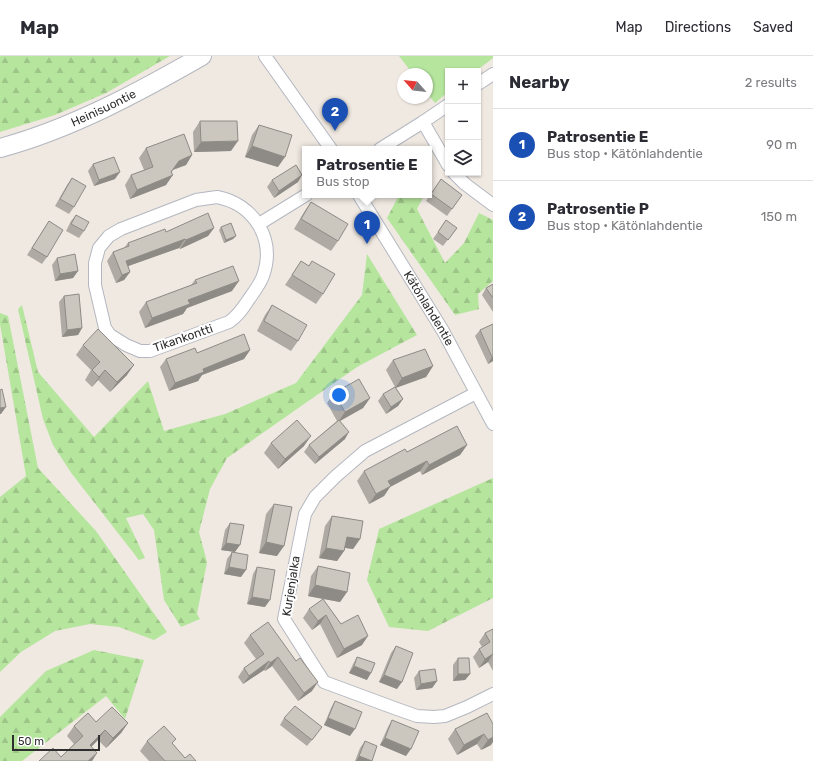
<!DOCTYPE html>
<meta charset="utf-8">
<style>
:root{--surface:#fff;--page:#f2f2f3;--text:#2b2b33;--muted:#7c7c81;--line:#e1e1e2;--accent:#2563eb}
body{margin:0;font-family:Rubik,sans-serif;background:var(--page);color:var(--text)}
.controls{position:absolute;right:12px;top:12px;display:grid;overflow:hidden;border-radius:0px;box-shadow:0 1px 3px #0004}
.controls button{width:36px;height:36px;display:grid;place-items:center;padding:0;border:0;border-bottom:1px solid var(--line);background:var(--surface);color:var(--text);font:20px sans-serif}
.compass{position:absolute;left:397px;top:12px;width:36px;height:36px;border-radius:50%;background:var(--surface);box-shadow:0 1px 3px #0004;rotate:297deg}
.scale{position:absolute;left:12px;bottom:10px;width:88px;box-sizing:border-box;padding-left:4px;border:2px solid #2e2e2e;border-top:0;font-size:11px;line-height:14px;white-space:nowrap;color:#2e2e2e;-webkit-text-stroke:3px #fff;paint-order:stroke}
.you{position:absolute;left:339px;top:339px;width:14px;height:14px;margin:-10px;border:3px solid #fff;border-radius:50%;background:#1a73e8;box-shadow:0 0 0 6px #1a73e833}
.badge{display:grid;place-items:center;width:26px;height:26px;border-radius:50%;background:var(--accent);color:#fff;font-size:13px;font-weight:700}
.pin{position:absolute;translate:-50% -33px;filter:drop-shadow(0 1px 2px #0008)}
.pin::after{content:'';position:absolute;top:21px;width:14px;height:12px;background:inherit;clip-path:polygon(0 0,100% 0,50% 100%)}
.popup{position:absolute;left:302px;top:90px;width:130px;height:52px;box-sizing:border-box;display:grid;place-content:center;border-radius:0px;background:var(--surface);filter:drop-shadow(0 1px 3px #0005);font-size:13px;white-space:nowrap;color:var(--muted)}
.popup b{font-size:15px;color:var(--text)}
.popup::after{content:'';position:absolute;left:50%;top:100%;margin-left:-8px;border:8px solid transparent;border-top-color:var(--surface)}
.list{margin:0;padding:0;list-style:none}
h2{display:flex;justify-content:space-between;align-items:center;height:52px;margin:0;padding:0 16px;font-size:17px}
h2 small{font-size:13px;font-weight:400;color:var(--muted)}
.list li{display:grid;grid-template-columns:26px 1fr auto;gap:12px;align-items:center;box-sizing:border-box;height:72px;padding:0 16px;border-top:1px solid var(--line)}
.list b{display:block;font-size:15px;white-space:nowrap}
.list p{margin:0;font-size:13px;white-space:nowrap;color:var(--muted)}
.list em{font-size:13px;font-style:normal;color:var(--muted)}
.icon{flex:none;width:22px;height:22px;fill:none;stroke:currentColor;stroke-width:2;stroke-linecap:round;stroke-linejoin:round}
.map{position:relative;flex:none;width:493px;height:705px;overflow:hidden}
header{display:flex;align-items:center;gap:24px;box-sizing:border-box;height:56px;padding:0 20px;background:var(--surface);border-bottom:1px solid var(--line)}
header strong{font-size:19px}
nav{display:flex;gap:22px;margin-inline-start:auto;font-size:14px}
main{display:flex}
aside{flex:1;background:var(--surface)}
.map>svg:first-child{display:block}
</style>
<header>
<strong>Map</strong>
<nav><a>Map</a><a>Directions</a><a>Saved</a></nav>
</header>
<main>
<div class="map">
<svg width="493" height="705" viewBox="0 0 493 705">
<defs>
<pattern id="forest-firs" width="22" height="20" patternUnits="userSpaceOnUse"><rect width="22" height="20" fill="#b6e59e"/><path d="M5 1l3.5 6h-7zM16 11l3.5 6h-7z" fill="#9dc588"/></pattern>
</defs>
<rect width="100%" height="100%" fill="#efe9e1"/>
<!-- grass -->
<path fill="#b6e59e" d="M399,0H493V2L476,15H448V36L435,47L427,37V18H413Z"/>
<!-- forest -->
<path fill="url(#forest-firs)" d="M0,0H170L106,37L55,59L0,76Z
M399,139H424L417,153L445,207L464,187L479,157L493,164V225L478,238L479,253L455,259L387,162Z
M367,198L417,279L357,311L227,402L210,433L199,476L207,506L197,558L200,563L181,571L164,544L154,474L143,458L126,462L145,502L139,504L72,418L53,389L43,363L18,253L22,249L38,316L94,381L148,325L164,375L225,358L296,327L362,239Z
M0,257L8,260L38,412L96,475L167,576L154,584L119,571L90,568L55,575L21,596L0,616V441L26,420L0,268Z
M493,422V542L428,575L389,571L367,524L379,473Z
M94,594L144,604L125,663L106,640L22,705H0V661L46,615Z"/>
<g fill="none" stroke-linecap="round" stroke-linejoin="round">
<defs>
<g id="street">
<path d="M265,0L331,93"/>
<path d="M478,28L493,18"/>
<path d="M423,66L448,109"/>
<path d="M380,93L423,66L448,49"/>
<path d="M454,117L465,128L493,149"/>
<path id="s1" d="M359,139L443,275L493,368"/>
<path d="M217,141C254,148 276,183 263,220C260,228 254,236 249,243C243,252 238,260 229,266L150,295H140L126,289L110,279L105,272L95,229V207L99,192L109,180L121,173L196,144Z"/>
<path d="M259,168L306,139"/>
<path d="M476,337L365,395L335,421L315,441L305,458L284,563L324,626L397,653L417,660L434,661L445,660L467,651L493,638"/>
</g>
<g id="secondary">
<path id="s2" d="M0,92C71,73 139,36 202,0"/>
</g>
</defs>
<!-- street casing -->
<use href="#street" stroke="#b4b7c1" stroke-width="14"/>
<!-- secondary casing -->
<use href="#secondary" stroke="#b4b7c1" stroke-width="20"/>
<!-- street -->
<use href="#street" stroke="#fff" stroke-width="12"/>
<!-- secondary -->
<use href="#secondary" stroke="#fff" stroke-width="18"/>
</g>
<!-- wall -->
<path fill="#afaba4" d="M200,65L231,95L194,96L193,76Z
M259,69L278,111L245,101L252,79Z
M146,92L192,99L186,109L173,114L166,129L130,143L125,129L131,119L144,114L139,102Z
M93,108L115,123L94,130L88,115Z
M72,122L74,151L69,158L55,150L67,129Z
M441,123L462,139L447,160L426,145Z
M272,124L298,126L274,142L267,131Z
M311,146L338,185L331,195L294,173L304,156Z
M76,159L84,175L79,182L66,175L71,165Z
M446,164L457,172L443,190L433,183Z
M49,165L47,201L42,208L27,199Z
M221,171L233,183L224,187L219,174Z
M214,172L208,180L180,193L179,192L128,210L130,216L124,224L116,227L107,205L113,196L124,192L128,187L166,176Z
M57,202L78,215L73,222L55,225L52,209Z
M301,205L309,210L312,205L323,238L316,248L285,229Z
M195,224L232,235L187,252L183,258L145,272L139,256L146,246L191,229Z
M493,228V256L482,239L486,232Z
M64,240L82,272L78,279L62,281L59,246Z
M272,249L298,285L291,295L257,275L265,259Z
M493,268V305L488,308L475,280L480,274Z
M83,289L127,319L110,336L98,324L92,331L85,324L91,314L76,299Z
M250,294L244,303L202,319L198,325L169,335L160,311L166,303L197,297Z
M393,304L433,310L426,321L396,332L403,343L398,350L386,358L378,345L383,338L395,331L386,314Z
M334,337L370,342L363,352L340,365L345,383L315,408L304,396L309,389L337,365L327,347Z
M271,387L304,390L278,413L264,397Z
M467,389L460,399L422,419L420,415L390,431L384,440L369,448L357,425L364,415L407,396Z
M274,448L277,500L259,497L266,458Z
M332,460L360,483L353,493L345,492L344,495L337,505L319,502L325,470Z
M230,467L235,496L221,494L225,474Z
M232,496L241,521L224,518L227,503Z
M318,510L347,536L340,546L323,543L341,568L362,589L337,602L320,568L312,574L303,562L309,553L323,543L308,540L311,520Z
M257,511L265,551L247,548L253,518Z
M268,566L312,635L298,645L272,610L265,615L264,614L243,628L238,621L244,612L256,603L244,587L250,579Z
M493,573V615L488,606L479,612L473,601L479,593L482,591L479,586L485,577Z
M396,590L397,633L379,626L391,597Z
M357,601L367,624L349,617L353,608Z
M458,602L470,618L465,624L453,625V609Z
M419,615L437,625L432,632L416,634L414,622Z
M335,645L350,680L324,669L331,652Z
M487,657L491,689L481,694L477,688L457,699L448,683L455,673Z
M284,662L317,678L307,690L280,669Z
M392,664L406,700L380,689L388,671Z
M128,667L121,677L106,692L98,684L91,691L97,697L92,705H39L61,701L74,688L67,680L74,670Z
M147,685L173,688L185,702L196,705H149L140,695Z
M365,685L371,705H355L360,692Z"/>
<!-- shaded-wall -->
<path fill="#8e8b86" d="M238,85L231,95L194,96L201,86Z
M252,90L285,101L278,111L245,101Z
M192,99L186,109L172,114L179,105Z
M120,116L115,123L94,130L99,124Z
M173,119L166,129L130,143L137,134Z
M302,119L298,126L274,142L279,135Z
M214,172L208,180L180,193L186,184Z
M236,180L233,183L224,187L226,184Z
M185,183L179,192L120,213L126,205Z
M78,215L73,222L55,225L60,218Z
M130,216L124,224L116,227L122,219Z
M239,225L232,235L187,252L183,258L145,272L152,262L188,244Z
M82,272L78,279L62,281L67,274Z
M250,294L244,303L202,319L198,325L169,335L175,327L203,313Z
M492,301H493V305L488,308Z
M134,309L127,319L110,336L117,326Z
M433,310L426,321L395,332L402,322Z
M105,314L98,324L92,331L99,321Z
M370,342L363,352L338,366L345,356Z
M403,343L398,350L386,358L391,351Z
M6,351L1,358H0V352Z
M349,376L345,383L315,408L319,401Z
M311,380L304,390L278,413L285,403Z
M467,389L460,399L422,419L429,409Z
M427,405L420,415L390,431L384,440L369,448L376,438L388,425Z
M347,481L360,483L353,493L340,491Z
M266,486L284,490L277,500L259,497Z
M226,487L240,489L235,496L221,494Z
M326,492L344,495L337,505L319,502Z
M229,511L246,514L241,521L224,518Z
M315,529L347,536L340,546L308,540Z
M252,541L270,544L265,551L247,548Z
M326,559L320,568L312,574L318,565Z
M368,580L362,589L337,602L344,593Z
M493,598L488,606L479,612L485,603Z
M278,601L272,610L265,615L270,607Z
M269,605L264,614L243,628L249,620Z
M354,610L371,617L367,624L349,617Z
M458,618H470L465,624L453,625Z
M384,619L402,626L397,633L379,626Z
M437,625L432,632L416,634L421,628Z
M318,626L312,635L298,645L304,637Z
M328,662L355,673L350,680L324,669Z
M128,667L121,677L106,692L113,682Z
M105,674L98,684L83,699L90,689Z
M484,678L477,688L457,699L464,689Z
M493,681V686L491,689L481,694L488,684Z
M385,682L411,693L406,700L380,689Z
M97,697L92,705H88Z
M359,700L372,705H356Z"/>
<!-- building -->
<path fill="#cbc7bf" stroke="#8e8b86" d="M200,65H237L238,85L201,86Z
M259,69L292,79L285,101L252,90Z
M184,78L192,99L179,105L171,116L173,119L137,134L131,119L153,111L146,92Z
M114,101L120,116L99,124L93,108Z
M296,109L302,119L279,135L272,124Z
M72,122L86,130L74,151L60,143Z
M441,123L462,139L452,153L431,138Z
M311,146L348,168L338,185L301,163Z
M208,157L214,172L186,184L185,183L126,205L130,216L122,219L113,196L129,190L128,187L165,173L166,176Z
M76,159L89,166L84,175L71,168Z
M446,164L457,172L448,184L438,176Z
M49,165L63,174L47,201L32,192Z
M231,167L236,180L226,184L221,171Z
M75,198L78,215L60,218L57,202Z
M301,205L309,210L312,205L335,218L323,238L292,219Z
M233,210L239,225L188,244L190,248L152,262L146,246L197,227L195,224Z
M493,228V242L486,232Z
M79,238L82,272L67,274L64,240Z
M272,249L307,269L298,285L264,265Z
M493,268V301H492L480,274Z
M98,273L134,309L117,326L105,314L99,321L92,314L100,306L83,289Z
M244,278L250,294L203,313L204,316L175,327L166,303L195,292L197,297Z
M425,293L433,310L402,322L393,304Z
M359,323L370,342L345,356L334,337Z
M395,331L403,343L391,351L383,338Z
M2,333L6,351L0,352V334Z
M297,364L311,380L285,403L271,387Z
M339,364L349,376L319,401L309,389Z
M457,370L467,389L429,409L427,405L388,425L391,430L376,438L364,415L405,393L407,396Z
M274,448L292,451L284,490L266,486Z
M332,460L363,465L360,483L347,481L344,495L326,492Z
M230,467L244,469L240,489L226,487Z
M232,496L248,499L246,514L229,511Z
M318,510L350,517L347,536L315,529Z
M257,511L275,514L270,544L252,541Z
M323,543L341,568L358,559L368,580L344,593L326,559L318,565L309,553Z
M268,566L296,605L300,602L318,626L304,637L278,601L270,607L269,605L249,620L244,612L264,598L250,579Z
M493,573V598L485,603L479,593L490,586L485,577Z
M396,590L413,597L402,626L384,619Z
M357,601L375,607L371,617L354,610Z
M458,602H469L470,618H458Z
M435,613L437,625L421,628L419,615Z
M335,645L362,656L355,673L328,662Z
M295,650L322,671L312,684L284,662Z
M112,651L128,667L113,682L105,674L90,689L97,697L88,705H39L53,692L61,701L83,680L74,670L88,657L96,666Z
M487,657L493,668V681L488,684L484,678L464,689L455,673Z
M392,664L419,675L411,693L385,682Z
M164,670L176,683L172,687L185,702L190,698L196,705H165L147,685Z
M365,685L377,690L372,705L359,700Z"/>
<g text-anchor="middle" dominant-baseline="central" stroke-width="4" stroke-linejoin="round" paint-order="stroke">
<!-- street labels -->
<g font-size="12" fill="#2e2e2e" stroke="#fff">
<text stroke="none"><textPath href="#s2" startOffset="111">Heinisuontie</textPath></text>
<text stroke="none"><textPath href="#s1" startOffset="133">Kätönlahdentie</textPath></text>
<text transform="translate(183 282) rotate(-19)">Tikankontti</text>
<text transform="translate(291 530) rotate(-81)">Kurjenjalka</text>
</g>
</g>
</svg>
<div class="controls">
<button>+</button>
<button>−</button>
<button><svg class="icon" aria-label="layers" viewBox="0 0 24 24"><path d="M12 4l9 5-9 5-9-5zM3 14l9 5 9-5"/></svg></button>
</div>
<svg class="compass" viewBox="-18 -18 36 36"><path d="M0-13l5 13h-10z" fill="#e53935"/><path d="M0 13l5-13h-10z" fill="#7c7c81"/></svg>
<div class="scale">50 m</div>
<div class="you"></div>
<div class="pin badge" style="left:367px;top:188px;background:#1a4fb4">1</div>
<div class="popup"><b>Patrosentie E</b>Bus stop</div>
<div class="pin badge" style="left:335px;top:75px;background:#1a4fb4">2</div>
</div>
<aside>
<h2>Nearby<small>2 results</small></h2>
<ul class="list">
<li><span class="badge" style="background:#1a4fb4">1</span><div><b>Patrosentie E</b><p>Bus stop · Kätönlahdentie</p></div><em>90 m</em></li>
<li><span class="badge" style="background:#1a4fb4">2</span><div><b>Patrosentie P</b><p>Bus stop · Kätönlahdentie</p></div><em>150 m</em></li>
</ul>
</aside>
</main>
